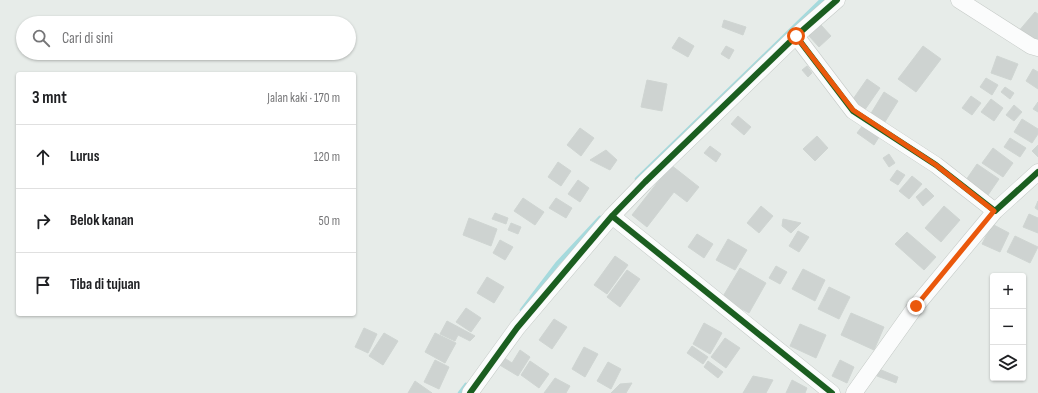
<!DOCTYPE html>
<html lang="id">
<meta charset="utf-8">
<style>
:root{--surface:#fff;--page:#f2f2f2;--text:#202124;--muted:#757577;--line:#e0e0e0}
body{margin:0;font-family:"Sofia Sans Condensed",sans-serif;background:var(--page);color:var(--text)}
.controls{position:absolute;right:12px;bottom:12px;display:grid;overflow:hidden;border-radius:4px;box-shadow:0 1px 3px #0004}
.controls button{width:36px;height:36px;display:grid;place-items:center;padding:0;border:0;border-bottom:1px solid var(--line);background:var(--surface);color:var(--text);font:20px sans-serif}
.stop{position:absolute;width:12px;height:12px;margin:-9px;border:3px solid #ea580c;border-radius:50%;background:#fff}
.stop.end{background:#ea580c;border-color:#fff;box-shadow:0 1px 4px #0008}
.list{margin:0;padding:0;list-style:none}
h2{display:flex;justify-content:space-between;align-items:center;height:52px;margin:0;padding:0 16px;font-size:17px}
h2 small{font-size:13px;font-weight:400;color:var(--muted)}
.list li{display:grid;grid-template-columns:26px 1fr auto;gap:12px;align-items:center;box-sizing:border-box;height:64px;padding:0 16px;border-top:1px solid var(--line)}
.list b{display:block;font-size:15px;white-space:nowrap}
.list em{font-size:13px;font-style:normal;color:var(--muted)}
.icon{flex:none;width:22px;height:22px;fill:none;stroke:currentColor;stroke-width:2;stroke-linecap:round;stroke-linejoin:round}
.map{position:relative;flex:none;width:1038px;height:393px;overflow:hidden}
.search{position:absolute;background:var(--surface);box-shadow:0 1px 3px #0004;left:16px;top:16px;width:340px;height:44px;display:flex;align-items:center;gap:10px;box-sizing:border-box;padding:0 14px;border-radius:22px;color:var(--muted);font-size:15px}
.panel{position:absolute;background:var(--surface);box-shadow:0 1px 3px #0004;left:16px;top:72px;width:340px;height:244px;border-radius:4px}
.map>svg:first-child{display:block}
</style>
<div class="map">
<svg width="1038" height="393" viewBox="0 0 1038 393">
<rect width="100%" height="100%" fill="#e7ece9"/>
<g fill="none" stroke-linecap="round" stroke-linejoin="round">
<!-- stream -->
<path stroke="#a5dadd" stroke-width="4.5" d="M637,179L822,0
M522,310L557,264L600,218
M460,393L466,385"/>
</g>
<!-- building -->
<path fill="#ced3d1" stroke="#cfd5d2" d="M1035,12L1038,14V40L1036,39L1032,44L1018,32Z
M724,20L746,27L743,35L722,27Z
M821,25L831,36L819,47L809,36Z
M679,37L694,46L688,57L672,48Z
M726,46L734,50L729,59L721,54Z
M923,46L941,59L916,92L898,79Z
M997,56L1018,64L1011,80L991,73Z
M807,66L812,73L808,77L802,70Z
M1033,69L1038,72V89L1026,81Z
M986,78L998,85L992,95L980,87Z
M867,79L880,88L864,111L851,102Z
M647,80L667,84L662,111L641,107Z
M1005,87L1014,93L1010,99L1001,92Z
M884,92L898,101L883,125L870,115Z
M971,96L981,103L972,115L962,108Z
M991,99L1003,108L994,121L981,112Z
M1038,102V112L1033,109Z
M1014,105L1022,112L1014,121L1006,115Z
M738,116L751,127L744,135L731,124Z
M1022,119L1038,129V134L1032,143L1014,132Z
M863,125L879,137L874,145L857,133Z
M580,128L594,138L581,156L567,145Z
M817,136L828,148L815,161L803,149Z
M1010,138L1026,148L1020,157L1004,147Z
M1038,145V157L1032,151Z
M710,146L721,154L716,162L704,153Z
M993,148L1013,163L1003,177L982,163Z
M606,150L617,160L610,170L590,160Z
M889,154L895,163L889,167L883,158Z
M558,162L571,171L561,186L548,177Z
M977,164L999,179L988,195L966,180Z
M671,165L699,187L687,202L674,192L647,227L632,215Z
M897,170L905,175L898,185L890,180Z
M912,176L922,184L909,199L899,191Z
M578,180L589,188L580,202L568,194Z
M926,188L934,196L923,206L916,197Z
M523,198L544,212L535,225L514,211Z
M556,198L572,208L566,218L549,208Z
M1038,201V210L1035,208Z
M761,206L773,216L759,233L747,223Z
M944,206L960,220L941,242L925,228Z
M495,213L508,218L506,224L492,219Z
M1029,214L1038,218V233L1023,227Z
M469,218L497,229L491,246L463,235Z
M783,219L801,223L791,233L782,226Z
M511,223L521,227L518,234L508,230Z
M992,224L1009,233L1000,252L982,244Z
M798,231L809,237L799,252L789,246Z
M907,232L936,257L924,270L895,244Z
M697,234L713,244L704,258L688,247Z
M1015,236L1038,247L1030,263L1007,252Z
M728,239L747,250L735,270L716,260Z
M500,240L513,247L505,260L493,253Z
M615,256L628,265L607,294L594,285Z
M776,266L787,272L780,284L769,278Z
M740,268L766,283L749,313L722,298Z
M803,269L825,280L815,301L792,289Z
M627,270L640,279L620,307L607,297Z
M487,277L504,287L494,303L477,293Z
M829,287L850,297L839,319L818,309Z
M466,308L481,318L471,332L456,322Z
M851,313L884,327L874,350L841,335Z
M554,319L567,327L552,349L539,340Z
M447,321L475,336L470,341L458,335L455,341L440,334Z
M704,323L722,333L710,354L693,344Z
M800,324L826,335L816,358L790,346Z
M364,328L377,334L368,353L355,347Z
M384,333L398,341L383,365L369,356Z
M435,333L456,343L445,363L425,352Z
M725,338L740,348L726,368L711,357Z
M692,346L708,357L703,364L687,353Z
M584,347L598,354L585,377L572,369Z
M520,350L530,357L518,376L498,364L503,357L512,363Z
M435,360L449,367L439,389L424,382Z
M840,360L854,367L847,383L832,376Z
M530,361L549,374L539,388L521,375Z
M708,361L723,372L718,378L704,367Z
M608,362L621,369L611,389L597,381Z
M879,369L898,377L896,383L877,376Z
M753,376L773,380L766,393H743Z
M555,378L570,386L566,393H544Z
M792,380L807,388L805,393H786Z
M415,381L432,393H408Z
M632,383L626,393H611L620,384Z"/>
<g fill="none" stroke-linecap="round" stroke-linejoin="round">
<defs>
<path id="minor" d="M959,0L1031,46L1038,48
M796,36L853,111L936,165L995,211L1038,172
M612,216L832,393
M470,393L517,328L612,216L645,182L796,36L837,0
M854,393L916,306L995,211"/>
</defs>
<!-- minor casing -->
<use href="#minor" stroke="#c4c9c6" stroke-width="17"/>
<!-- minor -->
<use href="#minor" stroke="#fbfcfc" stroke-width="16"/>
<defs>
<path id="cycleway" d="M796,36L853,111L936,165L995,211L1038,172
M612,216L832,393
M470,393L517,328L612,216L645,182L796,36L837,0"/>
</defs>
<!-- cycleway casing -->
<use href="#cycleway" stroke="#f6fbf8" stroke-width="8"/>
<!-- cycleway -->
<use href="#cycleway" stroke="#1b5e20" stroke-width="6"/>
</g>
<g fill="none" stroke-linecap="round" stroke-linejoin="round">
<!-- route -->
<path stroke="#ea580c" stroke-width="5" d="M796,36L853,110L936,165L994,211L916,306"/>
</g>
</svg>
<div class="controls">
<button>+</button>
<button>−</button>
<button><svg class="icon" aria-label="layers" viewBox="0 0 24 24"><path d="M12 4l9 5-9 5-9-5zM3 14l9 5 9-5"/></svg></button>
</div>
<div class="stop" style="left:796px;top:36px"></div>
<div class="stop end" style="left:916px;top:306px"></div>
<div class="search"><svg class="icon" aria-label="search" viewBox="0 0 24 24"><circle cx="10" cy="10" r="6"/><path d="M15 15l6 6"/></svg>Cari di sini</div>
<section class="panel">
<h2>3 mnt<small>Jalan kaki · 170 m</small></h2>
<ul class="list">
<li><svg class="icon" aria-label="ahead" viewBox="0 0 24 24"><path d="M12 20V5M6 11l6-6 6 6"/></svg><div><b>Lurus</b></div><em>120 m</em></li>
<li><svg class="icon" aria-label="right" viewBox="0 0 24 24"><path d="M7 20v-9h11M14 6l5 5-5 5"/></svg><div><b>Belok kanan</b></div><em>50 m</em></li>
<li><svg class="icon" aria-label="arrive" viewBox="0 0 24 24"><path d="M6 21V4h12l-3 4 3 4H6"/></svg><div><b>Tiba di tujuan</b></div></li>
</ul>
</section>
</div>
